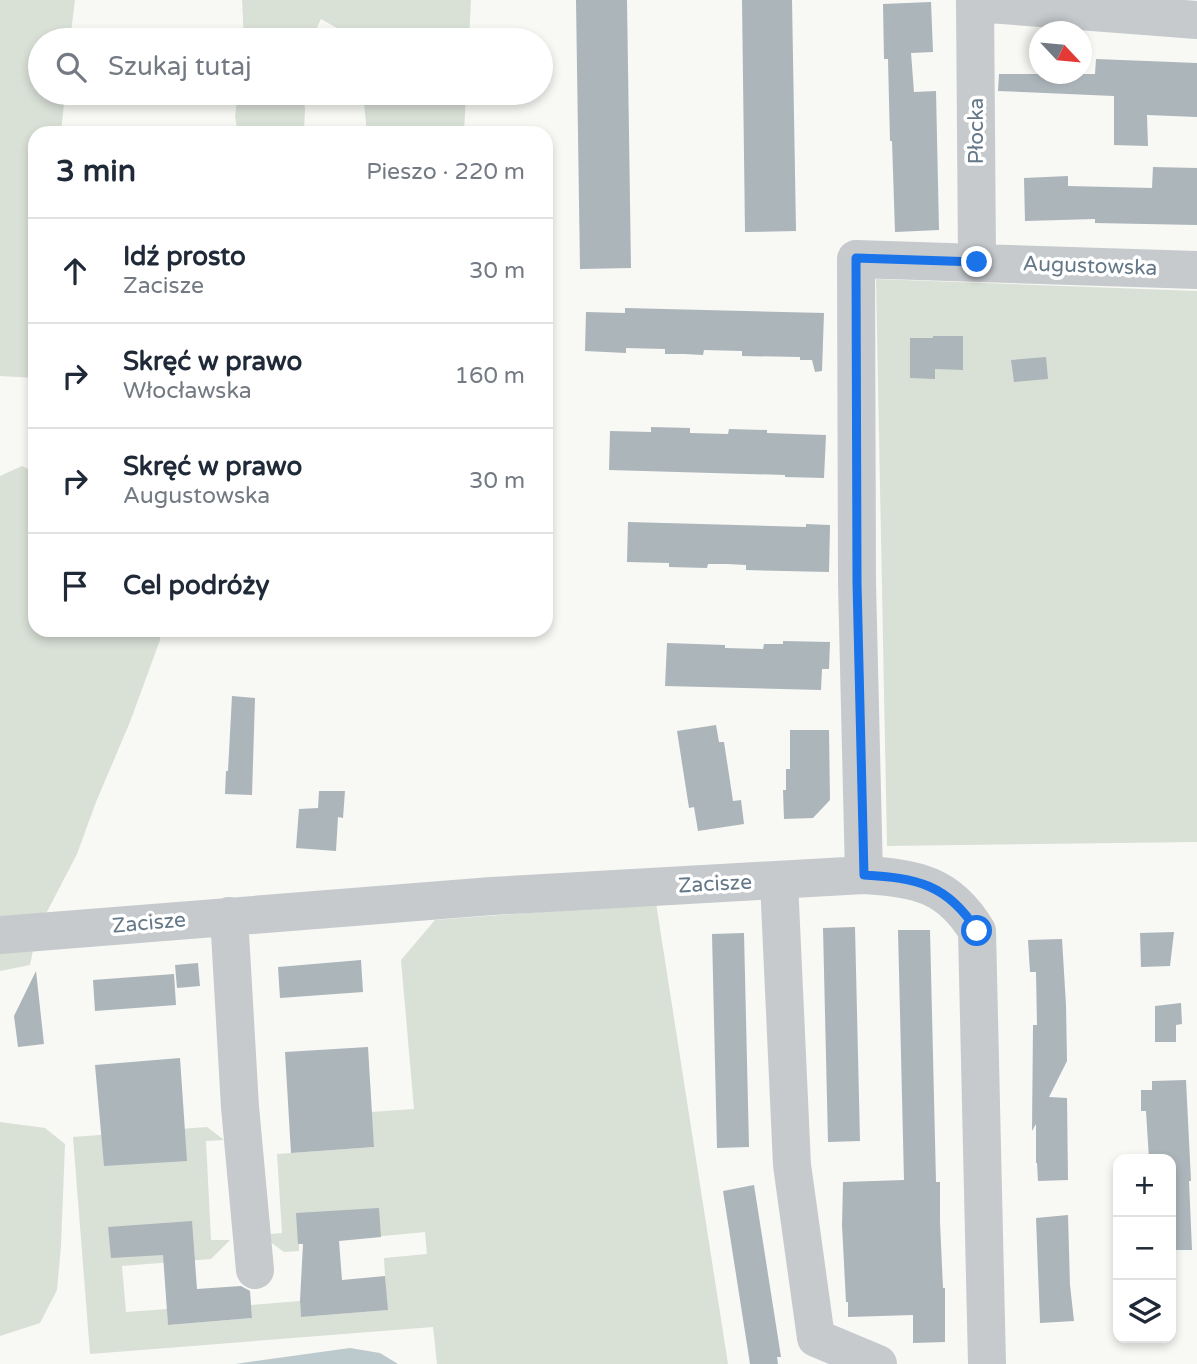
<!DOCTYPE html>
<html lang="pl">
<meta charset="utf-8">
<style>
:root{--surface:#fff;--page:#f2f2f3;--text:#1f2937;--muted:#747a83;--line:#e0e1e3}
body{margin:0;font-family:"Varela Round",sans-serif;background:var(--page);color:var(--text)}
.controls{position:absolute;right:21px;bottom:21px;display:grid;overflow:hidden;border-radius:14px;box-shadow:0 4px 10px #0003}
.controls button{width:63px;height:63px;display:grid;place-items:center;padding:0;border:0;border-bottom:2px solid var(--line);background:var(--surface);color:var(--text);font:35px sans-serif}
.compass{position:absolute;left:1029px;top:21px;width:63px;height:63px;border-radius:50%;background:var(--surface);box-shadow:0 4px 10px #0003;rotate:116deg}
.stop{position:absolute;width:21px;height:21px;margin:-16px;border:5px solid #1a73e8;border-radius:50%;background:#fff}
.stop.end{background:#1a73e8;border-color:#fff;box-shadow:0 2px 7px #0008}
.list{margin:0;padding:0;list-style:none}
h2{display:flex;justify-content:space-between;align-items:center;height:91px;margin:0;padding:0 28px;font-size:30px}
h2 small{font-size:23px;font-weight:400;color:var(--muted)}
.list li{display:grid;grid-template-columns:46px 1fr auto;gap:21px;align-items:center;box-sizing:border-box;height:105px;padding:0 28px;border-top:2px solid var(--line)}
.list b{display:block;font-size:26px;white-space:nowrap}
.list p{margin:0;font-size:23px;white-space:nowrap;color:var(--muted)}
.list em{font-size:23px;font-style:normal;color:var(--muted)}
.icon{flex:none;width:38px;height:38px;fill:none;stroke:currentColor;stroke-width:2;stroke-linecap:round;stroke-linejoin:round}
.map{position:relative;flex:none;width:1197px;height:1364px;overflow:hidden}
.search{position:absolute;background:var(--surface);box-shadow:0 4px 10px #0003;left:28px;top:28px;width:525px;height:77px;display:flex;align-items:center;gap:18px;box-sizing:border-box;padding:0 24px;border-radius:38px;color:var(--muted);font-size:26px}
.panel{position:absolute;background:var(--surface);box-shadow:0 4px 10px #0003;left:28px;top:126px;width:525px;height:511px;border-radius:21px}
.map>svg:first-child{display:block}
</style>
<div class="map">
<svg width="1197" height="1364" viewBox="0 0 1197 1364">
<rect width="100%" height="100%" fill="#f8f8f5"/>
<!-- green -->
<path fill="#d9e0d6" d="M0,0H75L70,40H40V93H65L61,133H35V378L0,376Z
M242,0H471L469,40H358L321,19L311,40H244Z
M238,93H303L305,109L304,133H238L235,117Z
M363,93H466L464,133H367Z
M876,279L1197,291V842L887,846Z
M22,466L35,472V630H160V640L130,722L96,802L77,854L37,931L30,965L0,971V476Z
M656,903L728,1364H437L433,1327L90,1354L73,1137L207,1127L224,1140L206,1141L211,1240H230L211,1259L122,1266L126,1312L167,1309L168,1325L252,1318L251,1305L300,1301L301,1317L387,1310L384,1258L427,1254L425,1232L299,1244V1251L284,1252L261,1235L282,1233L277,1154L374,1147L371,1112L414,1109L401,960L435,920Z
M0,1122L45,1128L65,1144L61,1246L57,1290L40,1323L0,1336Z"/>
<!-- water -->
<path fill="#bcc9cd" d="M350,1348L380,1353L398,1364H235Z"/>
<!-- building -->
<path fill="#acb5ba" d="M576,0H627L631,268L580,269Z
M742,0H792L796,231L745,232Z
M931,2L933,52L911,53L914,92L936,91L939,230L895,232L892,141H890L888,59H884L883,4Z
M1096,59L1197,63V117L1147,115L1148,146L1114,145V96L998,91L999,74H1095Z
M1153,167L1197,168V225L1095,223V219L1025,221L1024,178L1068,176V186L1152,188Z
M625,308L824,313L822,371L815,372L812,360H800V357L742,356V351L704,350L703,355L684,354H665V349L626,348V353L585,351L586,312L625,313Z
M933,336H963V370L935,369V379L910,378V338H933Z
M1046,357L1048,379L1014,382L1011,360Z
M651,427L690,428V433L728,434L729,429L767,430V433L826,435L824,478L785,477V475L609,470L610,431L651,432Z
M628,522L806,527V524L830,525L829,572L746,570V565L727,564H708L707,568L669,567V563L627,562Z
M783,641L830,642L829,669H822L821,690L665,686L667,643L725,645V648L763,649L764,644H783Z
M232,696L255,698L252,795L225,794L226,771H228Z
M716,725L719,742H724L733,801L741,800L744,824L698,831L694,807L689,808L677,731Z
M790,730H829L830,800L813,818L784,819L783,790H786V769H790Z
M319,791H345L343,818L338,817L336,851L296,848L299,809L318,808Z
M855,927L860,1141L828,1142L823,928Z
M898,930H930L936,1182H940V1222L943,1288H945V1342L913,1343V1315L848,1317V1302H846L842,1225L843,1182L904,1180Z
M1174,932L1170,966L1141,967L1140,933Z
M744,933L749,1147L717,1148L712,934Z
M1062,939L1066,1005L1067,1061L1049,1097L1067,1098L1068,1180L1038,1181L1037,1163H1036V1124L1032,1131L1033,1025H1037L1036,972H1030L1028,940Z
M361,960L363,992L280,998L278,967Z
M198,963L200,986L177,988L175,965Z
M36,971L44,1044L18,1047L14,1016Z
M174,974L176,1005L95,1011L93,980Z
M1181,1003L1182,1024L1176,1025V1042H1155V1006Z
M368,1047L374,1147L291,1153L285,1052Z
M180,1058L187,1161L104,1166L95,1065Z
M1186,1080L1191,1181H1189L1192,1250H1171V1159H1149L1146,1111H1141V1090H1152V1081Z
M754,1185L781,1357H777L778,1364H750L723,1191Z
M379,1208L381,1237L339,1241L342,1280L385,1276L388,1310L301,1317L300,1301L303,1244H298L296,1213Z
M1068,1215L1070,1285L1074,1321L1040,1323L1036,1218Z
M192,1221L197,1289L241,1286L250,1291L252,1318L168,1325L163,1255L111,1258L108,1227Z"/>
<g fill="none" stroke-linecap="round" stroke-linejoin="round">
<!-- minor -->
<path stroke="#c6cacd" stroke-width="38" d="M975,0L977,262
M975,3L1197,20
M864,875L857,583L856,259L1197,270
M779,881L792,1165L816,1338L878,1364
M229,916L240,1107L255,1270
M0,935L492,896L864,875C916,878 949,884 977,931L987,1364"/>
</g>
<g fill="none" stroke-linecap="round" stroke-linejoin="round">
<!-- route -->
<path stroke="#1a73e8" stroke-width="9" d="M977,262L856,258L857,583L864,875C916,878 948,884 977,931"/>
</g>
<g text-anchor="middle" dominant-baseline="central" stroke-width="7" stroke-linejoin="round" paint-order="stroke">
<!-- street labels -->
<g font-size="21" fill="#657888" stroke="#fff">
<text transform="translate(976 131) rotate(-90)">Płocka</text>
<text transform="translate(1090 266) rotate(2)">Augustowska</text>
<text transform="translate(715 884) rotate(-3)">Zacisze</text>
<text transform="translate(149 923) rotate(-5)">Zacisze</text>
</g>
</g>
</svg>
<div class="controls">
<button>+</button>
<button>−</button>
<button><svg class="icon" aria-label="layers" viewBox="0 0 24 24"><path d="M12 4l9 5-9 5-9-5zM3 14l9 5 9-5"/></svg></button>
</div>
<svg class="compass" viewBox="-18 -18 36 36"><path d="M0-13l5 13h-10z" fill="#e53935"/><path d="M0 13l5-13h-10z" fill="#747a83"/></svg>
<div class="stop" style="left:977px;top:931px"></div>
<div class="stop end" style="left:977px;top:262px"></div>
<div class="search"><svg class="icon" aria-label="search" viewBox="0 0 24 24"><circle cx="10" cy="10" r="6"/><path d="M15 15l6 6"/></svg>Szukaj tutaj</div>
<section class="panel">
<h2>3 min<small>Pieszo · 220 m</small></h2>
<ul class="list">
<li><svg class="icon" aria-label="ahead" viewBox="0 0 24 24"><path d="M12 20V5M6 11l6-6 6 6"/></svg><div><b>Idź prosto</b><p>Zacisze</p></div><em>30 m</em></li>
<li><svg class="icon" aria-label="right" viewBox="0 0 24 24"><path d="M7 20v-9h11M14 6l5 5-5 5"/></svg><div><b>Skręć w prawo</b><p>Włocławska</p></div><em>160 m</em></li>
<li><svg class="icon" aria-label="right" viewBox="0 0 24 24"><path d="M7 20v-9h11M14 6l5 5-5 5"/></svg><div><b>Skręć w prawo</b><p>Augustowska</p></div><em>30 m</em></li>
<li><svg class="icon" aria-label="arrive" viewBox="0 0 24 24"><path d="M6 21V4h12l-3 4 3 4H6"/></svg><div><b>Cel podróży</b></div></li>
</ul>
</section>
</div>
